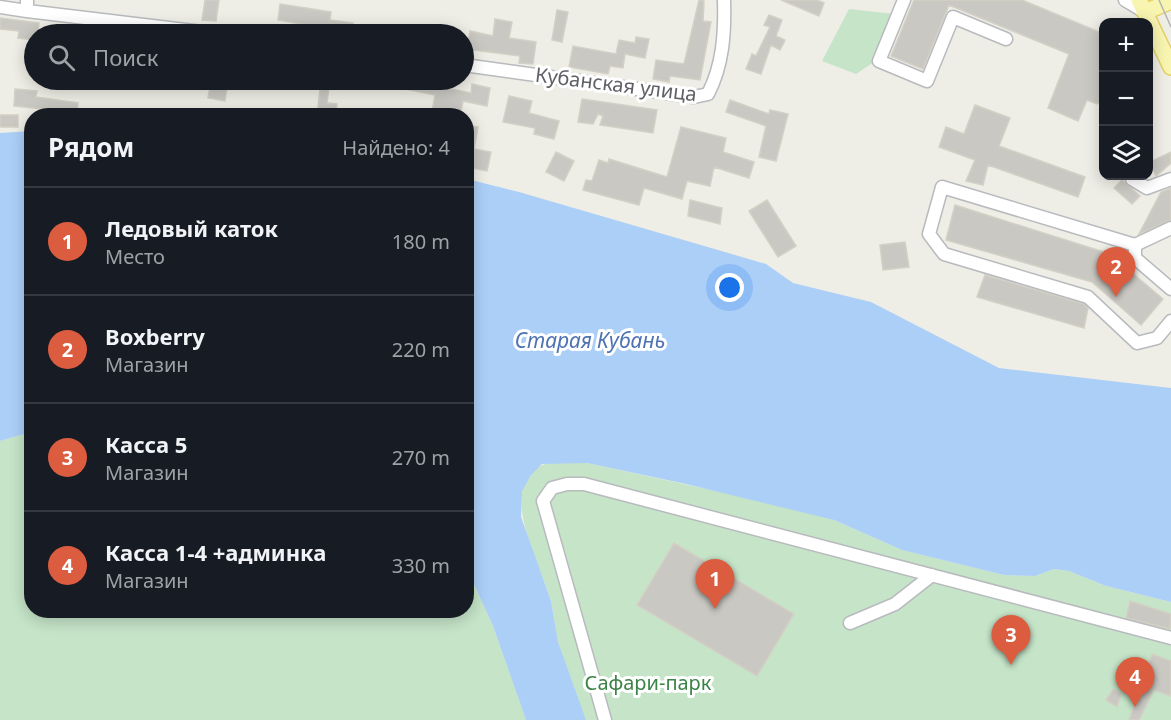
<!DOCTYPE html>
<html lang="ru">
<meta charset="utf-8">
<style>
:root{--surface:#171b24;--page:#242831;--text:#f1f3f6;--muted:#9ea1a6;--line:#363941;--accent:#db5c3f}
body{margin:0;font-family:"Noto Sans",sans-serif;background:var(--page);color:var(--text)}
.controls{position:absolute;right:18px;top:18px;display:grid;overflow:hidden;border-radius:12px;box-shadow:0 3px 15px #0003}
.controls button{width:54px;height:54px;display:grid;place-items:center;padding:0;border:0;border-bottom:2px solid var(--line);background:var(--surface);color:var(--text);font:30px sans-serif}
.you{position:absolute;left:730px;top:288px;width:21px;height:21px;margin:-15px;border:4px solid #fff;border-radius:50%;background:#1a73e8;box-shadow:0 0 0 9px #1a73e833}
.badge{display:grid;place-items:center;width:39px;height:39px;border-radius:50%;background:var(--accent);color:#fff;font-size:20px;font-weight:700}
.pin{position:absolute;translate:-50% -50px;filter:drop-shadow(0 2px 3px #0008)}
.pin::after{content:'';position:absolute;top:32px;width:21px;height:18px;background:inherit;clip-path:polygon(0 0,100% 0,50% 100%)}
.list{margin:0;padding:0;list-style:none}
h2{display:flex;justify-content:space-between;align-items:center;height:78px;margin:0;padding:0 24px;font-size:26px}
h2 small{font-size:20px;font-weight:400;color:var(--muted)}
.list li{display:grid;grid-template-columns:39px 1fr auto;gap:18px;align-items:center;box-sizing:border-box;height:108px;padding:0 24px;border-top:2px solid var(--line)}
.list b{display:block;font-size:22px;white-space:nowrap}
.list p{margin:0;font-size:20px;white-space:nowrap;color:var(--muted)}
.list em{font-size:20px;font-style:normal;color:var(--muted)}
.icon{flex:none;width:33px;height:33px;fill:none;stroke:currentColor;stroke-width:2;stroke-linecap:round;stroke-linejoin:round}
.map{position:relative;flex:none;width:1171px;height:720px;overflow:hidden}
.search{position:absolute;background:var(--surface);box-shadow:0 3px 15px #0003;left:24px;top:24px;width:450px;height:66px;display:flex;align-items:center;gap:15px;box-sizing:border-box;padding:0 21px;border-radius:33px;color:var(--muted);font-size:22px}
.panel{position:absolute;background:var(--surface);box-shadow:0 3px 15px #0003;left:24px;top:108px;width:450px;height:510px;border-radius:24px}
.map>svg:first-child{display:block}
</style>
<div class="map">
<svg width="1171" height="720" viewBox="0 0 1171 720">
<rect width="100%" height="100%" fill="#eeeee6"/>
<!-- green -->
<path fill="#c5e4c8" d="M849,9L895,14L874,62L856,74L822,61Z
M31,432L32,610H466L467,569L493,626L526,720H0V441Z
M554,462L587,463L762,501L834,520L902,550L1004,575L1035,576L1054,569L1069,571L1106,586L1171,602V720H586C576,695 565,668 558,642C555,629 554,614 551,601C541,566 488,473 554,462Z"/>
<!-- water -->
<path fill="#accff8" d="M31,131V432L0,441V133Z
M467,179L519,192L766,264L793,283L871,302L999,368L1171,388V602L1106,586L1069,571L1054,569L1035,576L1004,575L902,550L834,520L686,484L587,463L542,464L531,475L522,491L521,517L551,601L558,642L586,720H526L493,626L467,569Z"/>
<!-- building -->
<path fill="#cac8c2" stroke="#d3d0c5" stroke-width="1.5" d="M205,0H219L216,21L202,20Z
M699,0L704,1L703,21L711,22L700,80L670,76L669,82L653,79L656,60L684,64Z
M781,0H817L824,3L819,16Z
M914,0H1022L1104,34V99L1097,104L1087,100L1078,121L1048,108L1069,54L949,5L923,69L891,56Z
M280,4L331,12L330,20L353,23L351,33L278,20Z
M557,10L568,12L562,42L552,40Z
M769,15L782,20L776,36L785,40L780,50L771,45L761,74L746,69L752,54L756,56L770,27L764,25Z
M0,18L39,23L38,34H34V40L18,38L19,31L0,29Z
M495,19L512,22L509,38L536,42L533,64L519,63L520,56L467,49L470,31L493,36Z
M636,37L649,39L645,58L625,54L623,68L610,66L608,74L569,67L573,46L616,54L619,40L635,43Z
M211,80H228L225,101L208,98Z
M321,80H330L327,103L337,104L336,116H317Z
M406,80H423L422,83L471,93L472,84L490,88L487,106L463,101L460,116L432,112L435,95L405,89Z
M15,89L37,91L36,97L78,103L77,116L43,115V109L14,106Z
M509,96L532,101L529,113L559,121L554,139L534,134L535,128L503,122Z
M582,99L657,110L653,133L600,125L603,116L598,114L593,124L578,122Z
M730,100L769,114L770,110L788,114L776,161L759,157L766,126L726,112Z
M975,105L1010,118L999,146L1085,177L1078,197L988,165L983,185L966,181L975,160L939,147L946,127L964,134Z
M0,115H18V127H0Z
M466,125L478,127L474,149L491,152L487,171L466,167Z
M681,127L726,138L723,152L754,162L749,178L714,167L710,186L687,181L682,199L644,188L639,205L583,190L586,180L592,181L599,160L608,163L609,159L667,177Z
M556,152L574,161L564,181L546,172Z
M1171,152V163L1156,176L1150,162Z
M1122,180L1140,196L1132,204L1114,188Z
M1171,188V220L1139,234L1161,192Z
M690,200L722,208L720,224L688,216Z
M767,200L796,246L778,257L749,211Z
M955,205L1110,254L1163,299L1141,325L1092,282L946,240Z
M905,242L909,267L883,270L880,245Z
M985,275L1084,304L1088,308L1084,328L977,297Z
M674,543L794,614L757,676L637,605Z
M1130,601L1171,614L1170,629L1126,618Z
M1152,654L1171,661V696L1154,690L1139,720H1129Z
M1113,689L1121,694L1117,707L1106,700Z"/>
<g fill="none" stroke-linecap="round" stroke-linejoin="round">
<defs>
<path id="minor" d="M27,0V11L219,34
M904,0L879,61L927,81L953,17L1006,39
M1125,0L1145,12
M0,7L27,11
M464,65L694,97L708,94C723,65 725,33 724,0
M1132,179L1147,188L1171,179
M1171,228L1135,245L942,187L929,234L944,254L1088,297L1137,343L1157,338L1171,321
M1135,245V258L1171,289
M850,623L895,604L932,575
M605,720L543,501L552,488L567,484H584L1171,638"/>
<path id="major" d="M1139,0L1171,67
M1145,12L1171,1"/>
</defs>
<!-- minor casing -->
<use href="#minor" stroke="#b8babe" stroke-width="15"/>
<!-- major casing -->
<use href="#major" stroke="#e6d068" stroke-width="18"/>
<!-- minor -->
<use href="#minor" stroke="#fff" stroke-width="12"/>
<!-- major -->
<use href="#major" stroke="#f8f5b1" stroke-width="15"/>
<!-- tram -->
<path stroke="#b4b4b5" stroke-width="1.5" d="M1159,0L1171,27"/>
</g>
<g text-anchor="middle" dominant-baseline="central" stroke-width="6" stroke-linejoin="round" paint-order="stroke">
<!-- street labels -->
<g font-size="20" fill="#5e6065" stroke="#fff">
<text transform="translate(616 84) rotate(7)">Кубанская улица</text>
</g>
<!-- park labels -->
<g font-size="20" fill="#3d8448" stroke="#fff">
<text x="648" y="682">Сафари-парк</text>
</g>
<!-- water labels -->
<g font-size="21" font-style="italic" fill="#4d73b2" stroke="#fff">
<text x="590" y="340">Старая Кубань</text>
</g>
</g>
</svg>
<div class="controls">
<button>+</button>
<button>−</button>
<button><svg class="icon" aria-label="layers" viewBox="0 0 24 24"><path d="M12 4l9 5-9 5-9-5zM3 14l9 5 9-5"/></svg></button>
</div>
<div class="you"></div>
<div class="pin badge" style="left:715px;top:609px">1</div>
<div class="pin badge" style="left:1116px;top:297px">2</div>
<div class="pin badge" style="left:1011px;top:665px">3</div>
<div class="pin badge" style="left:1135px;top:707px">4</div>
<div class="search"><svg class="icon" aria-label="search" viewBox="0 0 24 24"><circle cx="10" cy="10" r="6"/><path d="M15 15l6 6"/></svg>Поиск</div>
<section class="panel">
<h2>Рядом<small>Найдено: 4</small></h2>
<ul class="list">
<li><span class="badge">1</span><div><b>Ледовый каток</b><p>Место</p></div><em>180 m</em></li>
<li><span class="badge">2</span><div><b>Boxberry</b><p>Магазин</p></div><em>220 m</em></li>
<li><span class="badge">3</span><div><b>Касса 5</b><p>Магазин</p></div><em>270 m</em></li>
<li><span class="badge">4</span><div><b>Касса 1-4 +админка</b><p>Магазин</p></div><em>330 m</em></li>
</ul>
</section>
</div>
